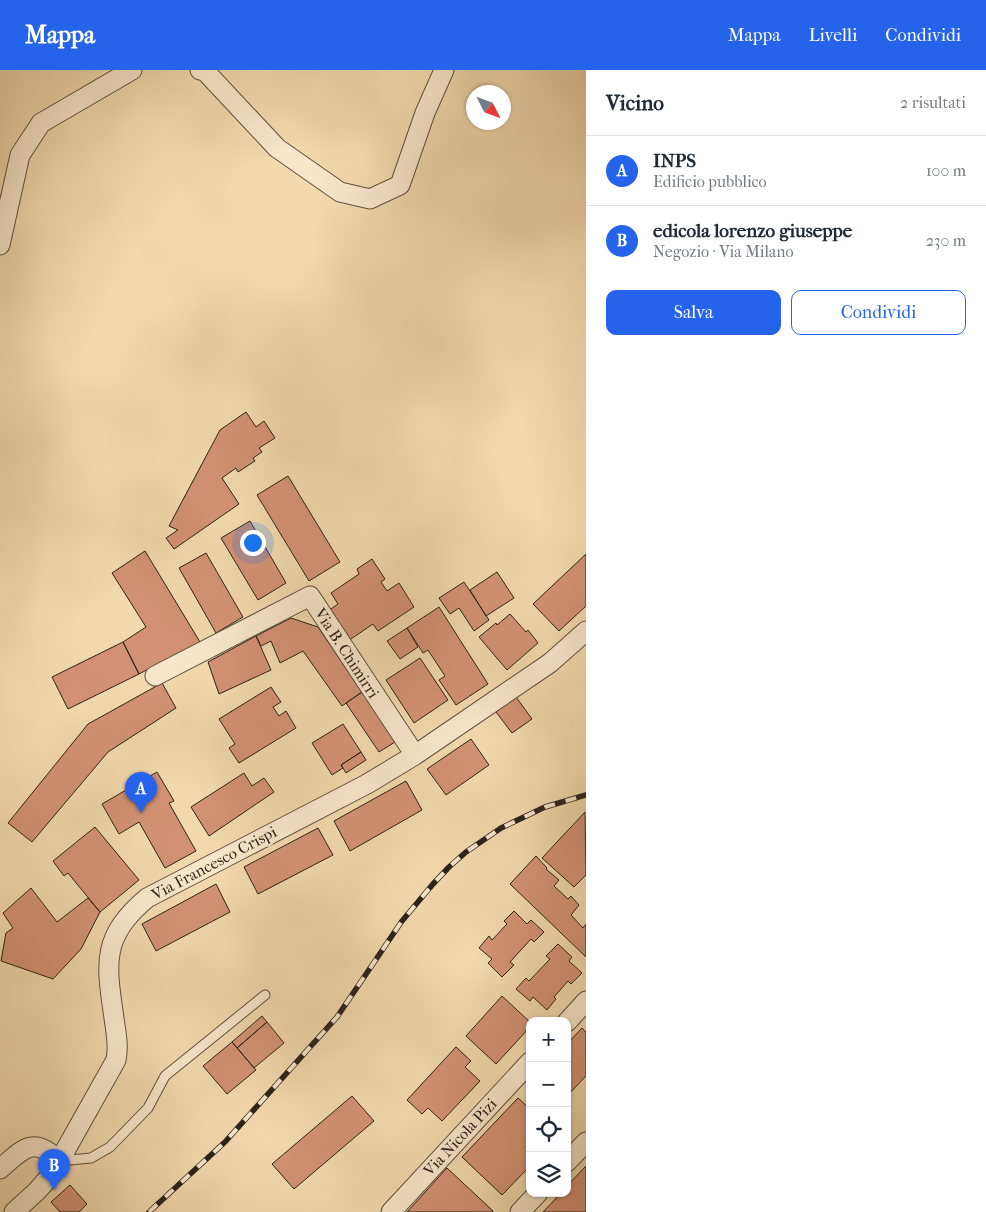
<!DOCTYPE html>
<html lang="it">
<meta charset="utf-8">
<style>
:root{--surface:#fff;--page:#f6f6f7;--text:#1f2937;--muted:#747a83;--line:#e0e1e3;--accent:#2563eb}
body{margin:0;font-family:"IM FELL French Canon",serif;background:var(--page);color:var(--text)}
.controls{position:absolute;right:15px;bottom:15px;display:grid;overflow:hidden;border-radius:10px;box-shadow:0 1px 4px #0004}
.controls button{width:45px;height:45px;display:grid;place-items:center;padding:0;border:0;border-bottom:1px solid var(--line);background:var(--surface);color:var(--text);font:25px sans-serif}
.compass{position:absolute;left:466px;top:15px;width:45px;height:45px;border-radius:50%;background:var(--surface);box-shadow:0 1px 4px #0004;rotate:132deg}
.you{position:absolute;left:252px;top:472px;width:18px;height:18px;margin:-12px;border:4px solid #fff;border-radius:50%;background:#1a73e8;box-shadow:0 0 0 8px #1a73e833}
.badge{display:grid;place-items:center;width:32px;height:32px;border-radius:50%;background:var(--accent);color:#fff;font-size:16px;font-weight:700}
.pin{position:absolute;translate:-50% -41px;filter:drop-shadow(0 1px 2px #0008)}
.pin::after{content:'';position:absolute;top:26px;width:18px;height:15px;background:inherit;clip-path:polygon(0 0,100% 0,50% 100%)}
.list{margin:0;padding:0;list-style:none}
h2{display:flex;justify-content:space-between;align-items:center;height:65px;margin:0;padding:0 20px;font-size:21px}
h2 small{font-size:16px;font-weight:400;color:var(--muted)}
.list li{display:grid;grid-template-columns:32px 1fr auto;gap:15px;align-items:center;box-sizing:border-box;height:70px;padding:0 20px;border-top:1px solid var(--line)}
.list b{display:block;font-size:19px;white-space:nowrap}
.list p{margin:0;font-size:16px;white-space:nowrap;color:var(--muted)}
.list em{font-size:16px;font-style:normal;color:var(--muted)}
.actions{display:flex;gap:10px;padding:15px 20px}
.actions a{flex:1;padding:11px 0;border:1px solid var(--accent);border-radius:10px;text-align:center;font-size:18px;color:var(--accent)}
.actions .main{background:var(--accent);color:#fff}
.icon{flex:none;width:28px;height:28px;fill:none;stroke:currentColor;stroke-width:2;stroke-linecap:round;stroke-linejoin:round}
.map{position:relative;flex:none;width:586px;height:1142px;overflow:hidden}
header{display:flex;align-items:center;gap:30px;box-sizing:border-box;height:70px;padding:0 25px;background:var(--accent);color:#fff}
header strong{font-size:24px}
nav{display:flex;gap:28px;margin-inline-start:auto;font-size:18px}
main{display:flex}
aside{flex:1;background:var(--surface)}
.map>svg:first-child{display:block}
</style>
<header>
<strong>Mappa</strong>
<nav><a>Mappa</a><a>Livelli</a><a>Condividi</a></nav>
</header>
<main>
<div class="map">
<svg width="586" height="1142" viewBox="0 0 586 1142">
<rect width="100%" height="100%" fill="#f2d8ad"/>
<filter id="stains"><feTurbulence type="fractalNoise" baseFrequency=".004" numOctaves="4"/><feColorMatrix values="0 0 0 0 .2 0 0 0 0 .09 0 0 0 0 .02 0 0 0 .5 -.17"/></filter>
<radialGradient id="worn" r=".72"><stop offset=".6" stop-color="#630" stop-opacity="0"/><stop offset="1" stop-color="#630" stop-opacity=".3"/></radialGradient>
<!-- building -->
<path fill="#d29174" stroke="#2b221a" d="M246,342L256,357L264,351L275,368L259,378L262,382L253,388L255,391L238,402L236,398L222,408L239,434L174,479L166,468L178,460L169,456L220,360Z
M288,406L340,492L309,511L257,425Z
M250,451L286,513L258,530L221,468Z
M145,481L200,572L139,604L123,572L146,557L112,503Z
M206,483L243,547L216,563L179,498Z
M586,484V536L559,561L533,534Z
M372,489L385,509L381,512L387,521L399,513L414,537L378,561L373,554L348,571L328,541L338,534L331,523L359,504L357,499Z
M497,502L514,528L486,546L470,520Z
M464,512L489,550L474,561L459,538L450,544L439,528Z
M439,537L488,614L456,635L439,610L445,606L428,580L423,583L407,558Z
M510,544L526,562L528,560L538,573L507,600L479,567L496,553L497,555Z
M291,548L318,557L362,622L342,636L303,581L280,593L271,571L261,576L256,566Z
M407,558L418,577L400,589L387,571Z
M256,566L271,600L219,624L208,592Z
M123,572L139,604L68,639L52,607Z
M420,588L448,630L414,653L386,610Z
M162,613L176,638L108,682L32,772L8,753L88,654Z
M271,617L281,632L273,637L279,646L286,641L296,658L239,693L229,678L235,674L219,649Z
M362,622L395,672L379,682L346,633Z
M516,627L532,649L512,663L496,642Z
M343,654L361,682L341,695L343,698L332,705L312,673Z
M471,669L489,695L446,725L427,699Z
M361,682L366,690L346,703L341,695Z
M157,702L174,731L169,733L196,781L165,798L139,752L119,764L102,734Z
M244,703L252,716L264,708L274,722L209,766L191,737Z
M406,711L422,740L350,781L334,751Z
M585,742L586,805L574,817L542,788Z
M95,757L139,810L100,842L68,803L64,806L53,791Z
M318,758L333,785L258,824L244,797Z
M536,786L547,798L546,799L559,810L554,816L568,829L571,826L579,835L571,845L583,858L586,854V887L510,814Z
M216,814L230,842L156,881L142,854Z
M31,818L57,852L88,828L100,842L81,879L53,909L1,891L6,863L13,858L3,843Z
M514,841L527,854L531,850L544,862L534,872L531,869L510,892L514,895L502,907L488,893L492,889L479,878L489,866L492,870L507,854L504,851Z
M558,874L572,887L569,891L582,903L571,914L568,911L554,927L556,929L547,940L533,927L530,931L516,919L526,908L529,911L550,889L546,886Z
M502,926L530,952V957L496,994L466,966Z
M262,946L267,952L237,978L232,972Z
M267,952L284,973L254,998L237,978Z
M582,958L586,962V1006L567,1026V974Z
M232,972L256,1000L227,1024L203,996Z
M456,977L471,991L465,997L480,1011L442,1051L428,1038L422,1044L407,1030Z
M352,1026L374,1051L294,1119L272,1094Z
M518,1028L530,1039V1096L502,1125L462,1087Z
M586,1096V1142H543L561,1123H567V1116Z
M447,1098L493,1141L492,1142H407Z
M70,1115L87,1134L79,1142H60L51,1132Z"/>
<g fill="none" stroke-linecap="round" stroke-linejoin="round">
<defs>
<path id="lane" d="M60,1091L91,1088L110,1077L148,1038L165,1006L265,925"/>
<path id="street" d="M200,0L205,1L277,78L340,122L370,129L400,115L425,43L444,0
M0,175L20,85L41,53L132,0
M155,606L310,526L415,685
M567,952L586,931
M567,1092L586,1072
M0,1099C23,1079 33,1065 59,1091
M14,1142L37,1121L52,1104L116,990C119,976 116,963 114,948C106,893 101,867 147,828L367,714L415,685L550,593L586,561
M391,1142L530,992
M520,1142L538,1123"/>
</defs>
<!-- lane casing -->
<use href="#lane" stroke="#5d503f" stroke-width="11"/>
<!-- street casing -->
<use href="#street" stroke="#5d503f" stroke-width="21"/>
<!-- lane -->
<use href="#lane" stroke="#f7e6ca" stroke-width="9"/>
<!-- street -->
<use href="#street" stroke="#f7e6ca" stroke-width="19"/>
<defs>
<path id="rail" d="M149,1142L225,1072L337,947L402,851L433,814L449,797L466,782L501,758L545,737L586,725"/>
</defs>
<!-- rail casing -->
<use href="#rail" stroke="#2b221a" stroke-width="5.5"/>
<!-- rail -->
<use href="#rail" stroke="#f7e6ca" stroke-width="4" stroke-dasharray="11" stroke-linecap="butt"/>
</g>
<g text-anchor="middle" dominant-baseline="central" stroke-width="4.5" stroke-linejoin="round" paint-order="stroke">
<!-- street labels -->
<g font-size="16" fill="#2b221a" stroke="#f7e6ca">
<text transform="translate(347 583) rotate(57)">Via B. Chimirri</text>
<text transform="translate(214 793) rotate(-28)">Via Francesco Crispi</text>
<text transform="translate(460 1067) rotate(-47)">Via Nicola Pizi</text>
</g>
</g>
<rect width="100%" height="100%" filter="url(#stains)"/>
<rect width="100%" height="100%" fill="url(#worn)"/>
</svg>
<div class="controls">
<button>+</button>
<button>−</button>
<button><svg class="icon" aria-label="locate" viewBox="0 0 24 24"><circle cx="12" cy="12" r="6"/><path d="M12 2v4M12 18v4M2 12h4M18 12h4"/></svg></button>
<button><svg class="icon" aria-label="layers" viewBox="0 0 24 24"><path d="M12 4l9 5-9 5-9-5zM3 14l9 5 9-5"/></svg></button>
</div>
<svg class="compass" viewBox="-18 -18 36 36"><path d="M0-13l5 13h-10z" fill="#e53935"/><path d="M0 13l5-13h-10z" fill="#747a83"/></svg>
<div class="you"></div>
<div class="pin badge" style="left:141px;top:743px">A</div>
<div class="pin badge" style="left:54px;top:1120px">B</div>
</div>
<aside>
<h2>Vicino<small>2 risultati</small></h2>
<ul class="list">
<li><span class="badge">A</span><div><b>INPS</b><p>Edificio pubblico</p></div><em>100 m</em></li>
<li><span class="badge">B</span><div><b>edicola lorenzo giuseppe</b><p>Negozio · Via Milano</p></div><em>230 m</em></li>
</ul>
<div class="actions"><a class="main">Salva</a><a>Condividi</a></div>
</aside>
</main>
